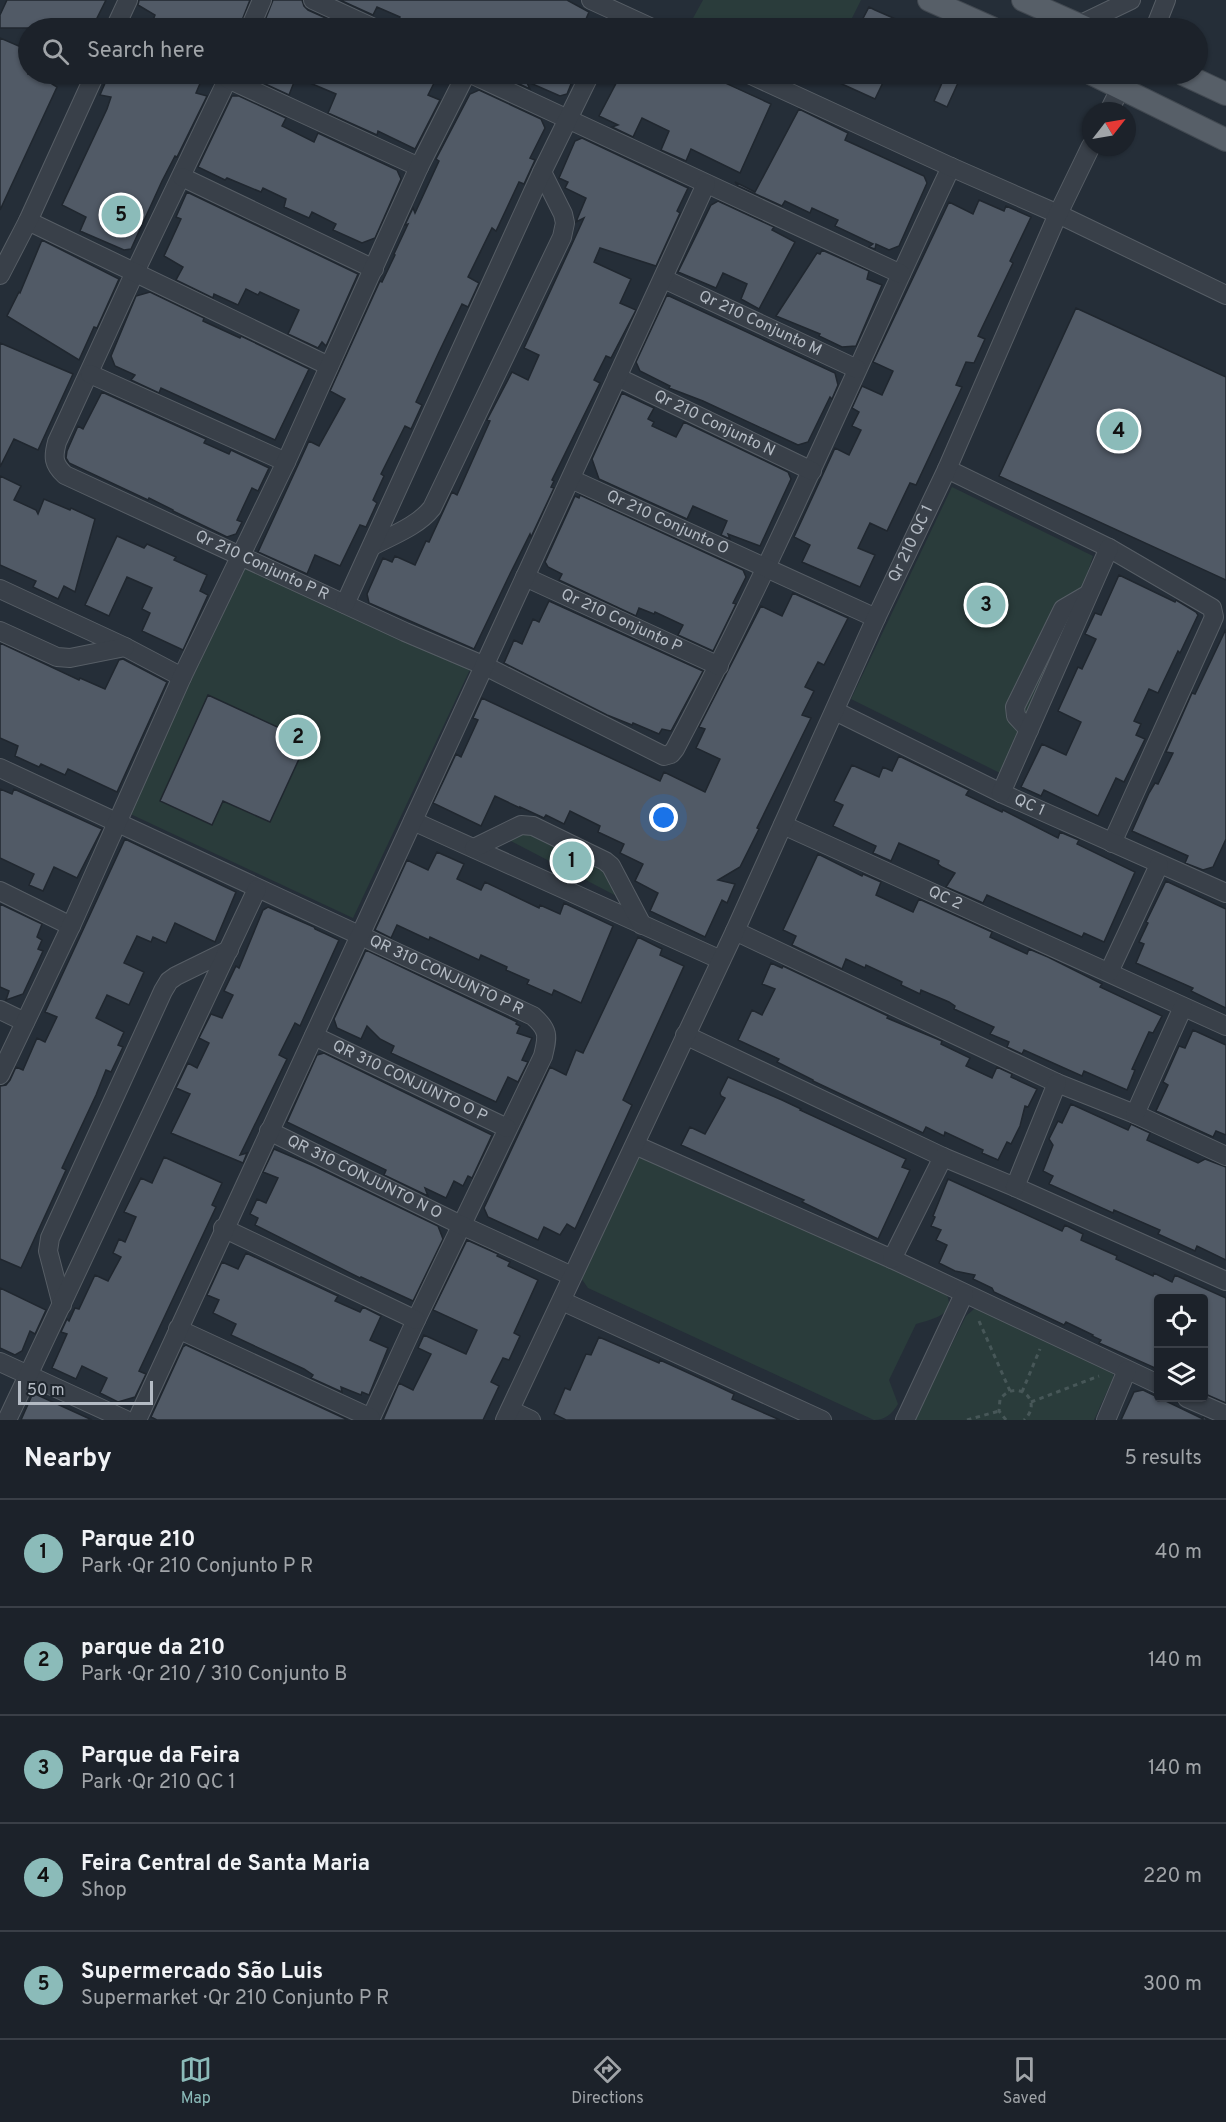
<!DOCTYPE html>
<meta charset="utf-8">
<style>
:root{--surface:#1c222a;--page:#252a32;--text:#f1f3f6;--muted:#a0a4a8;--line:#3a3f47;--accent:#8bbbb9}
body{margin:0;font-family:Overpass,sans-serif;background:var(--page);color:var(--text)}
.controls{position:absolute;right:18px;bottom:18px;display:grid;overflow:hidden;border-radius:6px;box-shadow:0 2px 4px #0004}
.controls button{width:54px;height:54px;display:grid;place-items:center;padding:0;border:0;border-bottom:2px solid var(--line);background:var(--surface);color:var(--text);font:30px sans-serif}
.compass{position:absolute;left:1082px;top:102px;width:54px;height:54px;border-radius:50%;background:var(--surface);box-shadow:0 2px 4px #0004;rotate:59deg}
.scale{position:absolute;left:18px;bottom:15px;width:135px;box-sizing:border-box;padding-left:6px;border:3px solid #b4bbc4;border-top:0;font-size:16px;line-height:21px;white-space:nowrap;color:#b4bbc4;-webkit-text-stroke:4px #1e252d;paint-order:stroke}
.you{position:absolute;left:664px;top:818px;width:21px;height:21px;margin:-15px;border:4px solid #fff;border-radius:50%;background:#1a73e8;box-shadow:0 0 0 9px #1a73e833}
.badge{display:grid;place-items:center;width:39px;height:39px;border-radius:50%;background:var(--accent);color:#111;font-size:20px;font-weight:700}
.pin{position:absolute;translate:-50% -50%;border:3px solid #fff;box-shadow:0 2px 6px #0006}
.list{margin:0;padding:0;list-style:none}
h2{display:flex;justify-content:space-between;align-items:center;height:78px;margin:0;padding:0 24px;font-size:26px}
h2 small{font-size:20px;font-weight:400;color:var(--muted)}
.list li{display:grid;grid-template-columns:39px 1fr auto;gap:18px;align-items:center;box-sizing:border-box;height:108px;padding:0 24px;border-top:2px solid var(--line)}
.list b{display:block;font-size:22px;white-space:nowrap}
.list p{margin:0;font-size:20px;white-space:nowrap;color:var(--muted)}
.list em{font-size:20px;font-style:normal;color:var(--muted)}
.icon{flex:none;width:33px;height:33px;fill:none;stroke:currentColor;stroke-width:2;stroke-linecap:round;stroke-linejoin:round}
.map{position:relative;flex:none;width:1226px;height:1420px;overflow:hidden}
.search{position:absolute;background:var(--surface);box-shadow:0 2px 4px #0004;left:18px;right:18px;top:18px;height:66px;display:flex;align-items:center;gap:15px;box-sizing:border-box;padding:0 21px;border-radius:33px;color:var(--muted);font-size:22px}
.sheet{height:618px;background:var(--surface)}
nav{display:flex;justify-content:space-around;align-items:center;box-sizing:border-box;height:84px;border-top:2px solid var(--line);background:var(--surface);font-size:16px;color:var(--muted)}
nav a{display:grid;justify-items:center;gap:3px}
nav .on{color:var(--accent)}
.map>svg:first-child{display:block}
</style>
<div class="map">
<svg width="1226" height="1420" viewBox="0 0 1226 1420">
<rect width="100%" height="100%" fill="#252e38"/>
<!-- green -->
<path fill="#2a3c3b" d="M703,0H861L847,28H710L692,20Z
M952,487L1093,556L1060,654L1004,775L851,699Z
M242,557L473,663L353,918L124,811Z
M528,826L607,865L626,901L503,837Z
M639,1155L944,1290C960,1314 933,1319 916,1324L889,1380L898,1404C892,1414 885,1420 874,1420L588,1288L581,1278Z
M980,1308L1114,1370L1113,1378L1094,1420H914L966,1316L974,1309Z"/>
<!-- building -->
<path fill="#515a66" stroke="#20272f" stroke-width="1.5" d="M7,0H106L92,28H0V15Z
M139,0H250L239,28H164L152,23L155,15L138,5Z
M273,0H302L304,6L308,10L348,28H262Z
M340,0H567L589,12L582,28H397L400,17L377,7L373,15Z
M869,7L875,10L916,28H858Z
M0,38L28,50V74H57L52,84L57,87L0,210Z
M109,74H204L196,93L207,96L177,157L175,156L162,181L131,249L124,250L80,231L86,217L62,205L107,109L111,97L100,95Z
M249,74H425L423,78L434,83L428,95L440,100L415,149L378,131L377,135L328,113L336,94L296,77L289,95L248,76Z
M511,74H575L567,94L560,96L526,81L530,89L515,82L524,80Z
M621,74H727L723,82L771,104L740,173L691,149L686,161L661,150L669,131L642,118L633,137L612,127L618,125L599,116Z
M820,74H887L875,99Z
M946,74H962L947,107L934,101Z
M479,90L541,119L545,128L530,158L535,160L524,184L519,182L496,231L492,228L468,277L479,283L468,307L462,304L439,352L416,402L422,405L411,429L405,426L381,474L384,476L373,500L377,503L366,527L360,525L340,566L315,555L307,574L258,552L309,441L319,446L345,399L330,391L380,281L382,282L395,255L394,254L408,224L405,225L413,208L415,213L439,161L436,159L470,94Z
M232,96H239L286,118L282,126L314,142L318,133L397,170L401,179L375,238L362,243L333,230L336,224L312,212L309,218L284,207L286,199L263,188L261,192L227,178L225,180L198,167Z
M799,109L848,133L845,140L924,176L927,183L899,246L889,250L876,244L875,249L869,247L873,244L835,226L838,220L812,208L810,213L785,201L782,206L738,186L735,182L755,192Z
M582,138L688,188L677,211L680,213L656,266L600,248L594,262L631,279L620,303L636,310L611,358L606,356L594,380L600,383L552,480L554,481L551,487L554,488L531,537L530,534L508,578L474,649L369,603L367,594L383,558L392,562L395,556L415,565L426,541L429,542L452,492L457,495L490,421L487,420L512,372L528,380L539,355L524,348L584,218L576,222L586,198L565,188L568,182L559,178L575,141Z
M187,192L358,274L326,346L322,342L318,348L288,334L299,310L260,292L258,295L246,289L238,305L214,294L213,298L176,280L183,267L164,256L181,219L176,217Z
M979,200L1004,211L1006,206L1031,217L1010,261L1013,263L978,336L985,339L974,363L966,362L956,385L962,387L916,485L910,483L887,531L870,523L858,548L875,555L860,587L802,562L810,545L794,537L835,448L849,455L861,430L852,426L859,412L852,408L862,386L882,395L893,371L873,362L949,202L973,214Z
M718,201L774,227L772,230L795,242L759,309L741,299L747,284L723,273L716,288L678,272L711,205Z
M42,240L119,279L97,328L94,327L79,360L7,316L19,292L20,293Z
M822,250L869,271L867,279L882,285L856,346L842,347L819,336L820,334L776,316L817,253L820,254Z
M150,292L204,318L203,321L240,338L241,336L309,369L275,440L161,388L159,393L131,380L135,375L115,366L111,356L136,296Z
M667,295L835,373L838,385L832,399L830,397L808,442L798,445L703,401L669,388L670,386L640,371L636,362Z
M1076,308L1226,377V580L999,476Z
M0,343L73,374L38,450L14,439L0,467Z
M102,392L206,439L204,443L229,454L231,450L269,468L258,491L252,488L237,520L242,522L236,534L227,537L173,511V510L149,498L148,500L69,463L66,458L67,451L78,426L83,429Z
M622,393L654,408L648,419L654,422L652,426L676,437L684,422L788,472L791,479L760,546L728,534L730,539L721,535L727,521L693,506L687,519L599,479L592,459Z
M0,476L21,486L14,500L36,510L38,514L44,499L70,510L71,508L95,519L75,592L64,586L58,599L33,587L36,581L0,565Z
M580,495L743,570L746,577L733,603L736,604L713,651L678,635L683,625L655,612L654,614L639,608L636,616L559,580L562,574L548,567L545,562L575,496L579,498Z
M117,536L144,548L147,544L176,557L174,560L207,575L200,591L208,595L183,650L142,631L150,613L142,609L152,588L127,577L109,616L85,605Z
M1119,575L1175,602L1176,600L1196,612L1198,615L1180,653L1178,651L1158,693L1149,689L1134,721L1141,724L1136,735L1145,739L1124,782L1116,778L1098,816L1044,790L1041,796L1021,787L1042,744L1066,755L1081,722L1058,711L1078,667L1082,669L1096,639L1085,634L1095,613L1101,615Z
M793,593L848,618L824,665L818,662L805,687L814,691L802,715L811,718L757,828L759,829L740,867L718,880L735,884L727,903L722,900L705,937L650,911L658,893L635,881L643,864L620,853L624,844L598,832L600,826L570,811L564,824L546,815L544,818L520,807V808L495,796L481,826L433,803L456,754L461,757L478,720L473,718L482,698L660,781L664,772L705,792L720,759L696,748L705,729L699,727L761,606L782,616Z
M549,601L703,671L671,731L662,729L659,734L633,723L632,725L607,715L504,663L514,640L522,644L533,619L539,622Z
M1226,629V839L1213,867L1203,870L1185,863L1188,856L1132,831L1149,793L1155,783L1158,784L1173,753L1166,752L1192,693L1195,694Z
M0,643L79,680L80,678L105,689L119,660L123,659L167,682L117,792L68,769L65,775L41,764L39,767L15,756L18,746L0,738Z
M208,695L299,737V743L305,746L270,822L223,801L212,825L160,801Z
M899,756L969,790L966,795L1002,812L1003,810L1058,838L1060,832L1079,840L1077,844L1135,872L1104,942L1084,933L1082,937L987,895L983,903L946,887L955,873L942,867L938,864L939,861L899,843L891,861L873,853L876,846L833,826L843,805L834,801L852,765L879,777L883,767L892,771Z
M0,789L12,794L14,789L102,829L77,878L54,867L43,891L29,885L34,874L0,858Z
M125,839L236,892L215,942L175,923L166,943L153,937L151,942L137,936L124,963L144,972L129,1005L107,995L96,1018L124,1032L118,1045L123,1047L111,1072L106,1070L96,1095L62,1168L66,1170L21,1268L0,1259V1086L6,1085L10,1080L16,1067L23,1070L37,1038L45,1042L57,1017L45,1012Z
M437,852L464,864L457,879L481,890L485,882L539,908L540,905L560,914L564,903L613,926L581,1003L554,990L552,995L527,984L529,980L506,970L507,967L481,955L479,960L430,937L429,940L397,925L391,938L375,930L407,860L428,870Z
M818,854L862,876L863,874L881,882L876,895L913,912L919,899L992,932L990,937L1027,954L1029,949L1048,957L1102,984L1100,987L1162,1016L1153,1033L1149,1032L1132,1069L1135,1070L1127,1090L1084,1071L1082,1076L1024,1050L1022,1054L1007,1047L1009,1042L990,1034L994,1027L954,1009L955,1006L949,1002L921,990L920,994L901,985L902,982L866,965L865,968L846,959L842,969L792,945L796,936L783,930Z
M1166,881L1226,909V1008L1191,991L1193,988L1136,963L1144,944L1139,942L1148,923L1146,922Z
M0,904L42,924L37,937L42,940L38,949L43,951L23,994L6,1000L9,991L0,987Z
M268,907L314,927L315,929L339,940L300,1026L295,1023L279,1055L287,1059L240,1155L247,1153L243,1163L171,1133L190,1094L176,1088L188,1063L197,1068L209,1043L199,1038L211,1014L222,1018L233,995L224,991L236,966L239,968L263,910Z
M638,937L662,949L660,955L684,966L623,1100L632,1105L575,1229L567,1224L560,1235L544,1227L538,1240L488,1217L484,1208L550,1067L566,1075L576,1050L583,1053Z
M366,950L517,1022L516,1024L520,1026L517,1033L532,1038L522,1060L528,1062L518,1082L508,1077L496,1102L391,1053L394,1046L380,1039L367,1026L361,1039L337,1028L334,1019Z
M771,963L782,968L783,966L888,1016L887,1018L942,1041L941,1044L970,1058L966,1066L992,1078L997,1067L1012,1074L1011,1077L1037,1089L1028,1107L1025,1106L1020,1126L1011,1144L1007,1142L998,1160L982,1153L983,1150L945,1132L944,1136L926,1127L923,1133L813,1081V1080L777,1062L779,1059L738,1040L752,1010L762,1015L775,989L762,984Z
M1193,1030L1226,1045V1135L1216,1131L1213,1137L1156,1111L1168,1085L1163,1082L1179,1046L1185,1048Z
M324,1053L492,1135L472,1178L468,1176L463,1186L454,1181L446,1198L425,1188L428,1196L384,1175L386,1170L287,1122L317,1055Z
M728,1077L782,1100L801,1109L800,1110L906,1159L902,1167L910,1170L878,1239L802,1202L804,1200L681,1145L690,1127L705,1134L725,1098L721,1096L720,1093Z
M1071,1104L1128,1130L1131,1124L1150,1133L1147,1140L1198,1163L1205,1159L1226,1167V1260L1197,1246L1195,1251L1158,1234L1160,1230L1114,1210L1113,1213L1049,1184L1053,1176L1043,1171L1053,1145L1049,1139L1058,1121L1062,1123Z
M274,1149L314,1166L438,1226L443,1239L413,1301L361,1277L360,1278L255,1225L258,1218L250,1214L257,1199L266,1203L278,1178L263,1172Z
M164,1157L222,1183L212,1205L216,1207L139,1371L146,1374L135,1397L118,1402L100,1393L107,1378L82,1366L76,1379L52,1368L67,1334L61,1332L67,1319L69,1321L75,1308L79,1309L95,1275L108,1281L121,1257L113,1253L119,1239L125,1242L136,1217L124,1212L141,1178L152,1183Z
M948,1179L1062,1231L1065,1225L1083,1234L1081,1240L1117,1256L1116,1259L1153,1276L1154,1273L1172,1282L1175,1275L1226,1298V1403L1203,1393V1299H1158V1361L1155,1368L1099,1343L1101,1340L1092,1336L1093,1335L1066,1322L1064,1325L994,1292L992,1288L973,1279L975,1275L955,1271L939,1263L947,1245L936,1240L941,1230L931,1226L935,1217L933,1216Z
M467,1240L498,1254L497,1256L510,1262L508,1266L538,1280L514,1333L520,1336L509,1360L503,1358L491,1382L499,1386L483,1420H383L399,1383L413,1390L431,1354L418,1348L424,1335L466,1354L477,1330L433,1310Z
M246,1253L338,1296L335,1301L360,1312L363,1307L381,1316L370,1340L388,1348L369,1395L362,1392L361,1395L341,1387L342,1392L311,1378L313,1375L304,1369L231,1335L236,1324L213,1313L219,1300L207,1295L222,1262L238,1269Z
M0,1288L46,1310L35,1334L30,1331L22,1351L15,1355L0,1348Z
M599,1337L659,1363L660,1360L715,1385L734,1394L732,1399L780,1420H566L554,1414L565,1388L570,1390L586,1354L591,1355Z
M186,1345L268,1383L348,1420H157L151,1417L183,1347Z
M1143,1390L1203,1419V1417L1209,1420H1121L1134,1392Z
M33,1393L92,1420H21Z"/>
<g fill="none" stroke-linecap="round" stroke-linejoin="round">
<defs>
<g id="minor">
<path d="M313,0L374,28"/>
<path d="M591,0L652,28"/>
<path d="M1079,25L1131,0"/>
<path d="M115,28L128,0"/>
<path d="M250,28L262,0"/>
<path d="M1155,28L1166,0"/>
<path id="s1" d="M230,74L135,272L57,442C53,457 53,464 65,475L405,632L485,666L664,756L671,754L675,749C776,559 859,361 951,167"/>
<path d="M471,74L901,274"/>
<path d="M749,74L951,167L1058,214L1226,295"/>
<path d="M228,79L419,167"/>
<path d="M1109,111L1121,87"/>
<path d="M182,177L374,269"/>
<path d="M28,221L329,366"/>
<path d="M0,275L28,221L95,74"/>
<path id="s2" d="M664,279L857,369"/>
<path d="M90,374L286,462"/>
<path id="s3" d="M617,377L812,471"/>
<path d="M947,469L1109,548L1212,608L1214,617L1211,624L1112,843"/>
<path id="s4" d="M571,479L876,618"/>
<path d="M372,546C391,536 418,526 432,508L562,237L565,223L563,214L542,172"/>
<path id="s5" d="M525,577L719,666"/>
<path d="M0,589L125,647L182,677"/>
<path d="M345,604L542,172L590,74"/>
<path d="M0,631L57,657L70,658L125,647"/>
<path id="s6" d="M835,711L1001,793L1226,893"/>
<path d="M1029,730L1016,716L1015,707L1063,609L1087,595"/>
<path id="s7" d="M0,768L533,1016C549,1030 548,1036 543,1056L416,1320L370,1420"/>
<path d="M1001,793L1109,548"/>
<path d="M413,821L721,960"/>
<path id="s8" d="M783,825L1226,1026"/>
<path d="M474,848L521,825L533,826L605,861L611,866L642,925"/>
<path d="M0,891L71,926"/>
<path d="M735,931L1057,1083L1135,1114L1226,1156"/>
<path d="M1109,972L1159,865"/>
<path d="M0,1010L25,1022"/>
<path d="M685,1035L943,1157L1015,1187L1226,1281"/>
<path id="s9" d="M314,1036L507,1128"/>
<path d="M0,1075L71,926L182,677L286,462L419,167L466,74"/>
<path d="M1135,1114L1183,1007"/>
<path id="s10" d="M269,1131L461,1225L572,1276"/>
<path d="M635,1145L892,1259L1158,1384"/>
<path d="M1015,1187L1057,1083"/>
<path d="M223,1228L416,1320"/>
<path d="M892,1259L943,1157"/>
<path d="M562,1301L822,1420"/>
<path d="M62,1305L48,1251L50,1238L163,991L169,981L176,976L229,950"/>
<path d="M178,1329L371,1418"/>
<path d="M0,1362L126,1420"/>
<path d="M1187,1398L1226,1415"/>
<path d="M510,1410L531,1420"/>
<path d="M7,1420L257,889"/>
<path d="M137,1420L706,184"/>
<path id="s11" d="M505,1420L735,931L876,618L947,469L1058,214L1091,146"/>
<path d="M905,1420L964,1294"/>
<path d="M1106,1420L1127,1370"/>
</g>
<path id="major" d="M929,0L992,28
M1023,0L1086,28
M1092,74L1226,140
M1183,74L1226,94"/>
</defs>
<!-- minor casing -->
<use href="#minor" stroke="#575e66" stroke-width="20"/>
<!-- major casing -->
<use href="#major" stroke="#424951" stroke-width="24"/>
<!-- path -->
<path stroke="#475758" stroke-width="3" stroke-dasharray="4.5 4.5" stroke-linecap="butt" d="M1011,20L1028,28
M979,1321L1010,1391
M1022,1392L1040,1349
M1031,1402L1099,1376
M967,1420L999,1411
M1006,1420L999,1411L1000,1399C1018,1377 1044,1402 1024,1420"/>
<!-- minor -->
<use href="#minor" stroke="#394049" stroke-width="18"/>
<!-- major -->
<use href="#major" stroke="#575f68" stroke-width="22"/>
</g>
<g text-anchor="middle" dominant-baseline="central" stroke-width="4.5" stroke-linejoin="round" paint-order="stroke">
<!-- street labels -->
<g font-size="16" fill="#b4bbc4" stroke="#1e252d">
<text stroke="none"><textPath href="#s2" startOffset="106">Qr 210 Conjunto M</textPath></text>
<text stroke="none"><textPath href="#s3" startOffset="108">Qr 210 Conjunto N</textPath></text>
<text stroke="none"><textPath href="#s4" startOffset="106">Qr 210 Conjunto O</textPath></text>
<text stroke="none"><textPath href="#s11" startOffset="966">Qr 210 QC 1</textPath></text>
<text stroke="none"><textPath href="#s1" startOffset="660">Qr 210 Conjunto P R</textPath></text>
<text stroke="none"><textPath href="#s5" startOffset="106">Qr 210 Conjunto P</textPath></text>
<text stroke="none"><textPath href="#s6" startOffset="216">QC 1</textPath></text>
<text stroke="none"><textPath href="#s8" startOffset="178">QC 2</textPath></text>
<text stroke="none"><textPath href="#s7" startOffset="492">QR 310 CONJUNTO P R</textPath></text>
<text stroke="none"><textPath href="#s9" startOffset="106">QR 310 CONJUNTO O P</textPath></text>
<text stroke="none"><textPath href="#s10" startOffset="106">QR 310 CONJUNTO N O</textPath></text>
</g>
</g>
</svg>
<div class="controls">
<button><svg class="icon" aria-label="locate" viewBox="0 0 24 24"><circle cx="12" cy="12" r="6"/><path d="M12 2v4M12 18v4M2 12h4M18 12h4"/></svg></button>
<button><svg class="icon" aria-label="layers" viewBox="0 0 24 24"><path d="M12 4l9 5-9 5-9-5zM3 14l9 5 9-5"/></svg></button>
</div>
<svg class="compass" viewBox="-18 -18 36 36"><path d="M0-13l5 13h-10z" fill="#e53935"/><path d="M0 13l5-13h-10z" fill="#a0a4a8"/></svg>
<div class="scale">50 m</div>
<div class="you"></div>
<div class="pin badge" style="left:572px;top:861px">1</div>
<div class="pin badge" style="left:298px;top:737px">2</div>
<div class="pin badge" style="left:986px;top:605px">3</div>
<div class="pin badge" style="left:1119px;top:431px">4</div>
<div class="pin badge" style="left:121px;top:215px">5</div>
<div class="search"><svg class="icon" aria-label="search" viewBox="0 0 24 24"><circle cx="10" cy="10" r="6"/><path d="M15 15l6 6"/></svg>Search here</div>
</div>
<section class="sheet">
<h2>Nearby<small>5 results</small></h2>
<ul class="list">
<li><span class="badge">1</span><div><b>Parque 210</b><p>Park · Qr 210 Conjunto P R</p></div><em>40 m</em></li>
<li><span class="badge">2</span><div><b>parque da 210</b><p>Park · Qr 210 / 310 Conjunto B</p></div><em>140 m</em></li>
<li><span class="badge">3</span><div><b>Parque da Feira</b><p>Park · Qr 210 QC 1</p></div><em>140 m</em></li>
<li><span class="badge">4</span><div><b>Feira Central de Santa Maria</b><p>Shop</p></div><em>220 m</em></li>
<li><span class="badge">5</span><div><b>Supermercado São Luis</b><p>Supermarket · Qr 210 Conjunto P R</p></div><em>300 m</em></li>
</ul>
</section>
<nav>
<a class="on"><svg class="icon" aria-label="map" viewBox="0 0 24 24"><path d="M3 6l6-2 6 2 6-2v14l-6 2-6-2-6 2zM9 4v14M15 6v14"/></svg>Map</a>
<a><svg class="icon" aria-label="directions" viewBox="0 0 24 24"><path d="M12 3l9 9-9 9-9-9zM9 14v-3h6M13 9l2 2-2 2"/></svg>Directions</a>
<a><svg class="icon" aria-label="saved" viewBox="0 0 24 24"><path d="M7 4h10v16l-5-4-5 4z"/></svg>Saved</a>
</nav>
